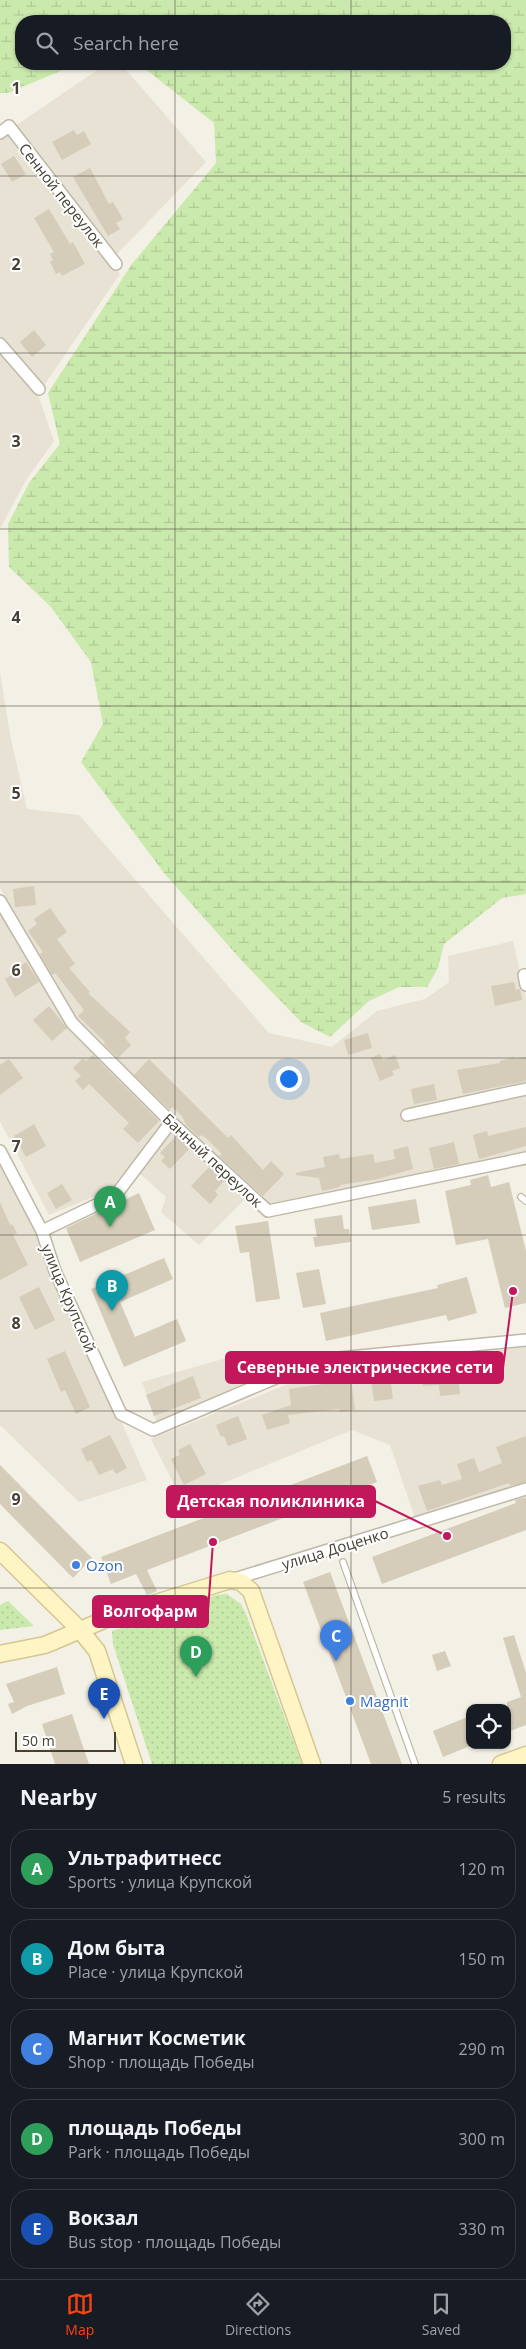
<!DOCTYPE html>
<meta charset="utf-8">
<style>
:root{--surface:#171b24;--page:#242831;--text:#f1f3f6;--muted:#9ea1a6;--line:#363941;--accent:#ff4210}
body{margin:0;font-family:"Open Sans",sans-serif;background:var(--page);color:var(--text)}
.controls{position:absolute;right:15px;bottom:15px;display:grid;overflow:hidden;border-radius:10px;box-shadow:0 1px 4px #0004}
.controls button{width:45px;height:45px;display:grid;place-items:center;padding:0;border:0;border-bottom:1px solid var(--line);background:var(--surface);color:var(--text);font:25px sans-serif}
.scale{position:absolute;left:15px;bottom:12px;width:101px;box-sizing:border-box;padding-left:5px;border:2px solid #464034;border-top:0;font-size:14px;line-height:18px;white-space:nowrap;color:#464034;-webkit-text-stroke:4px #fff;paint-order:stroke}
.you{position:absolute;left:288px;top:1078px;width:18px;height:18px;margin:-12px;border:4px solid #fff;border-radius:50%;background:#1a73e8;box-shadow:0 0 0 8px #1a73e833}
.badge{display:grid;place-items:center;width:32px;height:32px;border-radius:50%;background:var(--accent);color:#fff;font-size:16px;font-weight:700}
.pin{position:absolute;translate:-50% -41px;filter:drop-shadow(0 1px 2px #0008)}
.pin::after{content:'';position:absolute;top:26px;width:18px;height:15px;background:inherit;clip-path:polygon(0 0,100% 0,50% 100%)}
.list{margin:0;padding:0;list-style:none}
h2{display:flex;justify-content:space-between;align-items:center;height:65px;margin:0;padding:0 20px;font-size:21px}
h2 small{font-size:16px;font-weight:400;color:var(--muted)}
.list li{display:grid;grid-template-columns:32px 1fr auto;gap:15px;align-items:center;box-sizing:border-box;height:80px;margin:0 10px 10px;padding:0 10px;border:1px solid var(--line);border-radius:20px}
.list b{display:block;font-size:19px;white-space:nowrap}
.list p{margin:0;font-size:16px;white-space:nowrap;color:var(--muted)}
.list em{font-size:16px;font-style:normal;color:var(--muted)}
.icon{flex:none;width:28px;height:28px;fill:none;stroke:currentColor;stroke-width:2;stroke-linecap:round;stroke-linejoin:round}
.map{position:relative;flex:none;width:526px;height:1764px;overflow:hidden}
.search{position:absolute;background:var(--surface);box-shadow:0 1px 4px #0004;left:15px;right:15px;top:15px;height:55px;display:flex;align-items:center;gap:12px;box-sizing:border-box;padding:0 18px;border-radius:20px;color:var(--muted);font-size:19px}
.sheet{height:515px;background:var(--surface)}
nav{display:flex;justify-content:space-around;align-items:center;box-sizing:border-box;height:70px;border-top:1px solid var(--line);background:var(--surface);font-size:14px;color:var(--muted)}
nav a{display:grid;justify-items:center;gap:2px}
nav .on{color:var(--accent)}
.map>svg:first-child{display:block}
</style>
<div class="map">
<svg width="526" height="1764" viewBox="0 0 526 1764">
<defs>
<pattern id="grass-dots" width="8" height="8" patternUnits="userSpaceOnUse" patternTransform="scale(1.25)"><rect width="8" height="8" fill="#cae9ac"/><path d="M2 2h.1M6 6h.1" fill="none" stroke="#afc995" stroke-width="1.8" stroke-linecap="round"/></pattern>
<pattern id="wetland-marsh" width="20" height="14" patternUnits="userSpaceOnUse" patternTransform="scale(1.25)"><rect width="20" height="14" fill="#cae9ac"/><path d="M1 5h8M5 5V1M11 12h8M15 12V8" fill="none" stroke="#afc995"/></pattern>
</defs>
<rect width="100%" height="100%" fill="#f3f0e5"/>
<!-- residential -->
<path fill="#e7e2d3" d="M106,64H121L206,162L116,255L15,126Z
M8,134L120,274L43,387L0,337V139Z
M0,350L37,392L54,441L26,480L0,529Z
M0,672L10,735L27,809L79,815L269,1033L332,1047L377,1011L425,999L449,982L448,956L513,941L526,998V1085L402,1113L403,1120L526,1092V1153L270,1207L73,1020L0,888Z
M0,910L69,1025L166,1122L110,1190L49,1215L0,1121Z
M173,1126L246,1198L199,1245L161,1212L166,1197L136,1170Z
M0,1160L37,1232L147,1480L79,1502L0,1425Z
M526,1347V1482L415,1518L390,1445L352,1430L182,1500L151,1439L323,1370Z
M251,1351L261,1378L157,1422L142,1382Z"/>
<!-- grass -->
<path fill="url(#grass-dots)" d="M227,1594L241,1604L246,1614L302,1764H152L113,1644L112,1631L216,1595Z
M8,1601L34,1626L0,1630V1605Z"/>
<!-- wetland -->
<path fill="url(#wetland-marsh)" d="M0,0H526V894L502,898L444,944L438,968L427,987H399L369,1001L330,1037L301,1022L243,962L164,873L81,762L103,724L91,662L51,607L9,567L8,524L29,483L60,444L48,393L132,264L216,163L214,123L139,64H505V21H21V64H77L8,93H0Z"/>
<!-- building -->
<path fill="#d5ccba" d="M74,130L77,135L84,131L91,144L62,160L52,142Z
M14,156L26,174L12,182L1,164Z
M90,168L109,204L113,202L123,219L116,223L120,229L108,236L73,177Z
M49,209L70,244L73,242L85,264L62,276L60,272L56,274L50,262L53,260L50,254L54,252L34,218Z
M34,330L46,345L32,357L20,342Z
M34,886L36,905L15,907L13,889Z
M50,908L67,932L57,939L75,964L69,968L90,992L88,993L130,1032L125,1038L131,1045L118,1058L104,1044L105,1042L78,1016L84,1010L55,973L52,975L40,954L43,952L28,931L37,924L34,919Z
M26,962L39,982L15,997L5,979L15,973L13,970Z
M514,982L516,990L520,989L522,1000L495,1006L491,986Z
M49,1006L67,1028L52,1041L33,1020Z
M368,1033L372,1048L348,1055L344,1040Z
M380,1054L383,1060L395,1055L400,1068L392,1071L394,1075L380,1081L371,1058Z
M93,1055L159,1121L138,1143L123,1129L129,1123L89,1084L83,1090L75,1081L81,1076L73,1068L83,1058L86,1061Z
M514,1057L515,1059L526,1057V1081L463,1094L457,1070L500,1063V1061Z
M9,1059L23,1078L0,1095V1065Z
M149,1059L228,1138L231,1135L263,1170L271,1161L284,1174L263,1196L219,1156L222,1154L206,1138L201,1135L199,1137L186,1125L182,1116L172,1107L170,1110L134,1075Z
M434,1084L437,1100L414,1104L411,1089Z
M34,1124L46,1146L26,1157L14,1136Z
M526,1127V1146L479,1159L473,1135L487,1131L488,1136Z
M176,1136L189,1149L170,1169L161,1161L165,1157L160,1153Z
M454,1142L459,1164L434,1169L429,1148Z
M408,1146L413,1169L378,1179L340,1185V1187L322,1191L319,1178L296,1175V1173L325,1167L323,1157L339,1154L340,1159L373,1154L375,1163L395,1159L393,1150Z
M209,1167L224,1181L215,1191L218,1195L210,1204L191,1186Z
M488,1175L491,1187L509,1182L526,1251V1303L505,1308L488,1239L456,1245L445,1191L471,1185L470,1180Z
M62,1184L72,1200L56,1209L47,1193Z
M139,1193L155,1230L80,1262L66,1228Z
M416,1199L420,1223L372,1230L368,1207Z
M0,1202L10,1225L12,1224L17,1233L13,1235L28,1265L0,1280Z
M342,1215L344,1229H349L351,1242L315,1247L313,1237H317L314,1219Z
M268,1221L280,1299L256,1302L249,1252L240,1253L235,1226Z
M164,1258L173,1279L120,1302L135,1337L177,1319L186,1341L124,1367L91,1289Z
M319,1269L326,1304L303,1308L296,1273Z
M467,1277L477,1313L448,1321L446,1315L326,1341L320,1313L438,1288L437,1285Z
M39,1287L55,1320L35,1330L19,1297Z
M65,1351L90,1407L76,1414L65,1390L61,1392L47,1359Z
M457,1367L460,1394L440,1396L439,1385L423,1386L421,1371Z
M193,1376L201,1398L154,1416L146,1395Z
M390,1376L393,1399L374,1401L371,1379Z
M351,1380L355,1410L340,1412L339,1409L288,1415L290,1423L267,1430L262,1415L291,1405L289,1389Z
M238,1416L247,1439L228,1446L224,1436L221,1437L216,1425Z
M110,1435L127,1468L116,1474L113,1469L99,1475L91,1460L87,1462L81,1449Z
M526,1436V1482L510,1486L509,1483L427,1511L418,1486L440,1480L442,1485L462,1479L457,1464L474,1458L479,1472L502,1463L496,1447Z
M190,1444L206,1474L184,1485L171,1459L180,1455L178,1450Z
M367,1456L377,1482L147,1570L157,1591L150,1594L147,1595L136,1574L111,1584L101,1557Z
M0,1465L92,1558L73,1578L0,1504Z
M526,1497V1530L382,1584L372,1557L516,1503L515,1500Z
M330,1572L402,1764H371L303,1582Z
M514,1635L526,1673V1725L507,1732V1702L521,1697L503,1638Z
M445,1651L451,1666L437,1671L432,1655Z
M57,1667L65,1694L27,1706L12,1714L8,1704L14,1702L6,1684Z
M72,1714L79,1735L89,1764H55L42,1724Z
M470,1716V1746L443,1757L433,1731Z"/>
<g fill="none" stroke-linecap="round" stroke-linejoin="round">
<defs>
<path id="lane" d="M521,1197L526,1201
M343,1562L415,1764"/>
<path id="street" d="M0,133L9,126L116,264
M0,344L39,389
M0,901L72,1023L171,1122L268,1211L526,1158
M524,975L526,985
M407,1115L526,1089
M0,1151L42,1231L55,1271L121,1414L153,1430L318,1360L526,1340
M42,1231L115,1196L171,1122
M231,1580L526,1489"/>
<path id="secondary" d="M0,1551L80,1630L97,1651L134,1764
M0,1654L45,1645L111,1617L230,1580L241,1582L251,1591L312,1764
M501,1764L526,1755"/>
</defs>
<!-- lane casing -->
<use href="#lane" stroke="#bfb8a7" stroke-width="8"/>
<!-- street casing -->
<use href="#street" stroke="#bfb8a7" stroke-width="14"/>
<!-- secondary casing -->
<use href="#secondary" stroke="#d5c793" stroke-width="19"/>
<!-- lane -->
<use href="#lane" stroke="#fff" stroke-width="5.5"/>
<!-- street -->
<use href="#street" stroke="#fff" stroke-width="11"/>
<!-- secondary -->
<use href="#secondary" stroke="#fff4c3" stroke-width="16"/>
</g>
<!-- grid -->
<path fill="none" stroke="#464034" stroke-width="1" stroke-opacity="0.55" d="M175,0V21M351,0V21M175,64V1764M351,64V1764M0,176H526M0,353H526M0,529H526M0,706H526M0,882H526M0,1058H526M0,1235H526M0,1411H526M0,1588H526"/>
<!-- markers -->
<g fill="#3f7fe0" stroke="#fff" stroke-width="2">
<circle cx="76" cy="1565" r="5"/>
<circle cx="350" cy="1701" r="5"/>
</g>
<g text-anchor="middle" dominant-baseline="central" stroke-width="4" stroke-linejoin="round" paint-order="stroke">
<!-- street labels -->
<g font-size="15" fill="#464034" stroke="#fff">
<text transform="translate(62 195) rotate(52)">Сенной переулок</text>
<text transform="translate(213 1160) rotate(43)">Банный переулок</text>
<text transform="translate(69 1298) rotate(67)">улица Крупской</text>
<text transform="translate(335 1548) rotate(-17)">улица Доценко</text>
</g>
<!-- shop labels -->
<g font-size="15" fill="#366cbe" stroke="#fff" text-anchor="start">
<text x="86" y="1565">Ozon</text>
<text x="360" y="1701">Magnit</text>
</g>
</g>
<g font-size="16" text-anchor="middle" font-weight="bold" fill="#464034" stroke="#fff" stroke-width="4" stroke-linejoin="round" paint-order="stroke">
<text x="16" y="94">1</text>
<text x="16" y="270">2</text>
<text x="16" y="447">3</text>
<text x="16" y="623">4</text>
<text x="16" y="799">5</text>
<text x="16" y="976">6</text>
<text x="16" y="1152">7</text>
<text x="16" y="1329">8</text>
<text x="16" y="1505">9</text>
</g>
<!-- callouts -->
<path fill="none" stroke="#c2185b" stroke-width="2" d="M513 1291L503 1368M447 1536L375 1501M213 1542L208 1611"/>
<g fill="#c2185b" stroke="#fff" stroke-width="2">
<circle cx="513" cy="1291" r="5"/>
<circle cx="447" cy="1536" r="5"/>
<circle cx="213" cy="1542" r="5"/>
</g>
<g fill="#c2185b" stroke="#c2185b" stroke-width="2">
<rect x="226" y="1352" width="277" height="31" rx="5"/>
<rect x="167" y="1486" width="208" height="31" rx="5"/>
<rect x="93" y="1596" width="115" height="31" rx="5"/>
</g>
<g font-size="16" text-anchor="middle" font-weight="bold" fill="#fff">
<text x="365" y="1373">Северные электрические сети</text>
<text x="271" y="1507">Детская поликлиника</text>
<text x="150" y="1617">Волгофарм</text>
</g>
</svg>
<div class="controls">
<button><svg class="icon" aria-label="locate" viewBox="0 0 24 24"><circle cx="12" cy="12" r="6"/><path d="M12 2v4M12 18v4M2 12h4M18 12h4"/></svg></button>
</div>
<div class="scale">50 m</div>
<div class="you"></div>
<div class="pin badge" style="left:110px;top:1227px;background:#2e9e5b">A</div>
<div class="pin badge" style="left:112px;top:1311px;background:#0f9aa8">B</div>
<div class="pin badge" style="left:336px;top:1661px;background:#3f7fe0">C</div>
<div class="pin badge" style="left:196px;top:1677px;background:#2e9e5b">D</div>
<div class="pin badge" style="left:104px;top:1719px;background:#1a4fb4">E</div>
<div class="search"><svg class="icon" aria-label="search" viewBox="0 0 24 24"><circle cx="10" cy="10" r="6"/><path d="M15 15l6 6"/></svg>Search here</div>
</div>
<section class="sheet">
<h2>Nearby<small>5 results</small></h2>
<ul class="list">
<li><span class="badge" style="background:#2e9e5b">A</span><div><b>Ультрафитнесс</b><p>Sports · улица Крупской</p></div><em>120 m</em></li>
<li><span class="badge" style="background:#0f9aa8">B</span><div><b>Дом быта</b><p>Place · улица Крупской</p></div><em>150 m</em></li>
<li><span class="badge" style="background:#3f7fe0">C</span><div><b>Магнит Косметик</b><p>Shop · площадь Победы</p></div><em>290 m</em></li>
<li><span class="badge" style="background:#2e9e5b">D</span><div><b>площадь Победы</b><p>Park · площадь Победы</p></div><em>300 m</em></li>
<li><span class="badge" style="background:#1a4fb4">E</span><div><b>Вокзал</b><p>Bus stop · площадь Победы</p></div><em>330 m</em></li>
</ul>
</section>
<nav>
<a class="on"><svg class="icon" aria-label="map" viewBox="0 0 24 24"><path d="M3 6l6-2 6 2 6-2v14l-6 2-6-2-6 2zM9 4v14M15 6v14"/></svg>Map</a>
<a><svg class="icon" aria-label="directions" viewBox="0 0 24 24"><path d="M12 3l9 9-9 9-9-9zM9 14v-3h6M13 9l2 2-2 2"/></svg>Directions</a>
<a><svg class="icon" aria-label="saved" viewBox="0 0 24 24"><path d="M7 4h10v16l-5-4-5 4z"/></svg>Saved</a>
</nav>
